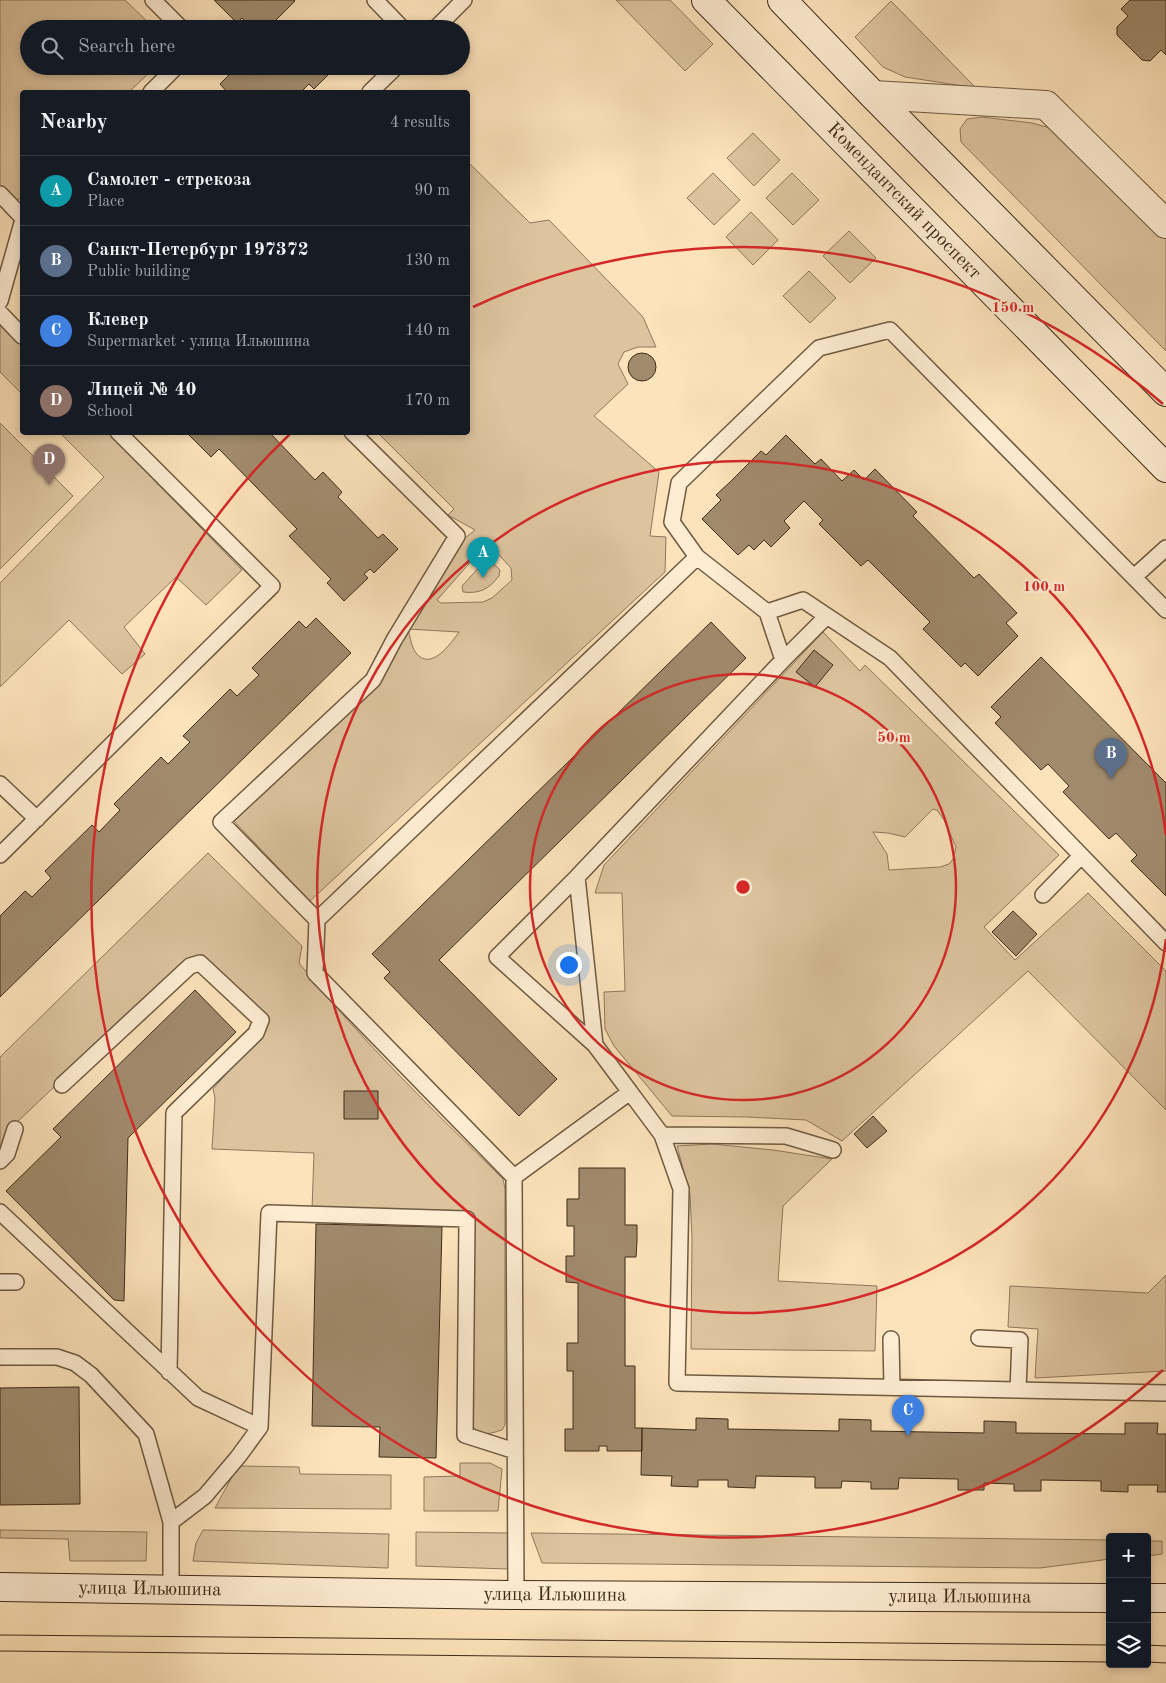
<!DOCTYPE html>
<meta charset="utf-8">
<style>
:root{--surface:#171b24;--page:#20242c;--text:#f1f3f6;--muted:#9ea1a6;--line:#363941;--accent:#c59692}
body{margin:0;font-family:"Old Standard TT",serif;background:var(--page);color:var(--text)}
.controls{position:absolute;right:15px;bottom:15px;display:grid;overflow:hidden;border-radius:5px;box-shadow:0 2px 8px #0003}
.controls button{width:45px;height:45px;display:grid;place-items:center;padding:0;border:0;border-bottom:1px solid var(--line);background:var(--surface);color:var(--text);font:25px sans-serif}
.you{position:absolute;left:568px;top:964px;width:18px;height:18px;margin:-12px;border:4px solid #fff;border-radius:50%;background:#1a73e8;box-shadow:0 0 0 8px #1a73e833}
.badge{display:grid;place-items:center;width:32px;height:32px;border-radius:50%;background:var(--accent);color:#fff;font-size:16px;font-weight:700}
.pin{position:absolute;translate:-50% -41px;filter:drop-shadow(0 1px 2px #0008)}
.pin::after{content:'';position:absolute;top:26px;width:18px;height:15px;background:inherit;clip-path:polygon(0 0,100% 0,50% 100%)}
.list{margin:0;padding:0;list-style:none}
h2{display:flex;justify-content:space-between;align-items:center;height:65px;margin:0;padding:0 20px;font-size:21px}
h2 small{font-size:16px;font-weight:400;color:var(--muted)}
.list li{display:grid;grid-template-columns:32px 1fr auto;gap:15px;align-items:center;box-sizing:border-box;height:70px;padding:0 20px;border-top:1px solid var(--line)}
.list b{display:block;font-size:19px;white-space:nowrap}
.list p{margin:0;font-size:16px;white-space:nowrap;color:var(--muted)}
.list em{font-size:16px;font-style:normal;color:var(--muted)}
.icon{flex:none;width:28px;height:28px;fill:none;stroke:currentColor;stroke-width:2;stroke-linecap:round;stroke-linejoin:round}
.map{position:relative;flex:none;width:1166px;height:1683px;overflow:hidden}
.search{position:absolute;background:var(--surface);box-shadow:0 2px 8px #0003;left:20px;top:20px;width:450px;height:55px;display:flex;align-items:center;gap:12px;box-sizing:border-box;padding:0 18px;border-radius:28px;color:var(--muted);font-size:19px}
.panel{position:absolute;background:var(--surface);box-shadow:0 2px 8px #0003;left:20px;top:90px;width:450px;height:345px;border-radius:5px}
.map>svg:first-child{display:block}
</style>
<div class="map">
<svg width="1166" height="1683" viewBox="0 0 1166 1683">
<rect width="100%" height="100%" fill="#fde3bb"/>
<filter id="stains"><feTurbulence type="fractalNoise" baseFrequency=".004" numOctaves="4"/><feColorMatrix values="0 0 0 0 .2 0 0 0 0 .09 0 0 0 0 .02 0 0 0 .5 -.17"/></filter>
<radialGradient id="worn" r=".72"><stop offset=".6" stop-color="#630" stop-opacity="0"/><stop offset="1" stop-color="#630" stop-opacity=".3"/></radialGradient>
<!-- green -->
<path fill="#ddc49f" stroke="#8e785c" fill-rule="evenodd" d="M0,0H125L155,29H29V66H156L129,92H22V196L12,206L0,194Z
M616,0H670L713,44L685,71Z
M891,1L976,88L905,77L883,67L855,37Z
M982,117L1032,123L1050,128L1166,237V351L961,142L960,129L967,119Z
M753,133L780,160L754,186L727,158Z
M468,162L530,223L549,220L643,317L656,347H638L624,352L618,364L628,384L594,416L659,472L650,536L666,537L665,572L310,901L233,820L374,683L458,544L475,530L448,515L454,509L378,433L468,432ZM490,553L498,554L511,568L512,580L492,598L483,602L441,603L437,600L475,557L479,554ZM408,629L459,632C451,643 431,672 416,653C411,646 410,636 408,629Z
M713,173L740,200L714,225L687,198Z
M792,173L819,200L793,225L766,198Z
M751,212L778,240L753,265L726,237Z
M849,231L876,258L850,283L823,256Z
M809,271L836,298L810,323L783,296Z
M0,321L22,344V394L0,372Z
M0,423L73,496L0,569Z
M60,433H108L242,570L206,605L176,577L124,627L145,654L122,674L69,620L0,687V583L104,477Z
M485,563H493L500,570L499,576C489,589 480,594 463,592L462,586L482,564Z
M823,632L860,671L865,665L1059,855L984,927L1015,960L1088,893L1166,971V1110L1028,971L842,1141L806,1120L747,1117L672,1116L614,1046L605,1029L604,992L625,991L622,893H595L604,865ZM933,809L937,810L944,820L956,847L953,859L949,864L940,867L889,870L887,854L873,832L888,833L905,837Z
M208,853L302,946L299,963C362,1041 432,1109 503,1179L505,1189V1425L502,1430C489,1434 481,1437 472,1425L475,1219L464,1214L312,1210L314,1153L212,1149L215,1098L213,1089L260,1035L266,1017L185,962L10,1129L4,1146L0,1149V1057Z
M712,1144L773,1150L832,1159L783,1206L778,1281L877,1286L875,1351L691,1349L692,1237L690,1195L677,1146Z
M1166,1275V1371L1035,1378L1038,1329L1008,1327L1010,1286L1148,1293Z
M460,1463H490L502,1469L498,1511H424V1477L460,1476Z
M238,1466L299,1467L300,1474L391,1475V1509L215,1508Z
M0,1530L147,1532L146,1561H70L68,1539L0,1538Z
M203,1530L389,1534L388,1568L193,1561L196,1543Z
M416,1532L508,1533V1569L416,1566Z
M531,1533L1110,1540V1559L1040,1568L542,1563Z
M1147,1541H1162V1554L1147,1556Z"/>
<!-- building -->
<path fill="#a18b6d" stroke="#3e2c18" d="M214,0H294L295,1L267,29H253L242,18L237,23Z
M1130,0H1166V55L1161,50L1150,61L1142,60L1117,35V27L1128,16L1121,9Z
M276,20L286,29H267Z
M238,66H323L330,73L314,89L309,84L301,92H227L220,84Z
M628 367a14 14 0 1 1 28 0a14 14 0 1 1-28 0Z
M190,432H269L315,480L323,472L342,492L338,497L378,538L383,534L398,549L374,573L370,569L364,574L368,578L344,601L327,583L331,579L289,536L297,529L219,449L211,457L188,434Z
M786,435L815,464L821,459L842,481L854,470L864,480L875,469L917,512L913,516L974,578L979,574L1017,613L1006,623L1018,636L978,676L965,663L961,667L923,629L930,622L868,560L861,566L819,524L823,520L804,501L784,521L790,528L771,547L764,540L754,550L749,545L738,555L702,519L721,500L716,495L730,482L761,451L766,455Z
M316,618L351,653L0,997V916L25,891L32,897L51,878L45,871L92,825L99,832L120,810L114,804L161,757L168,764L190,742L183,736L230,689L237,696L259,675L252,668L299,621L306,628Z
M711,622L746,658L439,960L557,1079L519,1116L384,978L390,972L372,954Z
M814,650L833,665L815,687L796,672Z
M1041,657L1166,783V896L1131,861L1137,855L1116,833L1109,839L1063,792L1069,786L1048,764L1041,770L995,723L1001,717L991,707Z
M1013,911L1037,934L1016,956L992,932Z
M195,990L236,1032L128,1138L124,1301L114,1300L6,1191L61,1137L53,1129Z
M344,1091H378V1119H344Z
M873,1116L887,1131L867,1148L854,1134Z
M579,1168H625V1225H637V1241L636,1257H625V1366H635V1428H642V1451H607V1446H599V1451H565V1429H573V1371H567V1343H578V1283L566,1282V1256H574V1226H567V1199H579Z
M316,1224L442,1227L436,1458L379,1457L380,1427L312,1426Z
M79,1387L80,1504L0,1505V1388Z
M696,1418L728,1419V1429L839,1431V1419L871,1420V1431L984,1433V1421L1016,1422V1433L1125,1434V1423H1158L1157,1434H1166V1492H1157L1158,1485H1128V1492L1101,1491V1481L1041,1480V1491H1014V1484L984,1483V1490H958V1479L899,1478L898,1489H871V1482L842,1481L841,1488H815V1477L756,1476L755,1488L728,1487V1480H698V1487L671,1486L672,1476L641,1475L642,1428L696,1430Z"/>
<g fill="none" stroke-linecap="round" stroke-linejoin="round">
<defs>
<path id="service" d="M153,0L182,29
M375,0L403,29
M435,29L464,0
M151,92L177,66
M370,92L397,66
M0,194L22,217
M0,301L22,223
M0,313L22,336
M697,557L767,612L803,600L890,658L1166,943
M1134,577L1166,548
M783,660L827,616
M0,784L37,819
M0,855L272,586L118,432
M577,877L595,1045
M1043,895L1081,856
M317,920L221,822L373,680L394,640L457,536L352,432
M62,1085L190,966L200,963L261,1020L256,1033L174,1113L169,1372
M630,1092L595,1045L497,957L577,877L783,660L767,612
M662,1135L786,1136L833,1150
M0,1161L7,1154L15,1129
M514,1177L630,1092L662,1135L681,1189L677,1383L1166,1393
M0,1212L198,1398L260,1427
M0,1282H16
M979,1338L1020,1340L1018,1390
M891,1339L892,1387
M0,1357H57L75,1363L91,1375L146,1434L171,1522
M171,1591V1522L205,1496L238,1457L260,1427L269,1213L467,1219L465,1435L515,1451
M516,1595L514,1177L315,973L317,920L697,557L672,522L679,483L819,348L890,330L1166,610"/>
<path id="minor" d="M873,95L1046,105L1166,224"/>
<g id="secondary">
<path id="s1" d="M706,0L1166,468"/>
<path d="M782,0L873,95L1166,392"/>
<path id="s2" d="M0,1587L516,1595L1110,1598"/>
<path d="M1147,1598H1166"/>
</g>
</defs>
<!-- service casing -->
<use href="#service" stroke="#6e5a41" stroke-width="18"/>
<!-- minor casing -->
<use href="#minor" stroke="#6e5a41" stroke-width="30"/>
<!-- secondary casing -->
<use href="#secondary" stroke="#3e2c18" stroke-width="30"/>
<!-- service -->
<use href="#service" stroke="#feedd3" stroke-width="15"/>
<!-- minor -->
<use href="#minor" stroke="#feedd3" stroke-width="28"/>
<!-- secondary -->
<use href="#secondary" stroke="#feedd3" stroke-width="28"/>
<!-- tram -->
<path stroke="#3e2c18" stroke-width="1" d="M0,1635L1110,1645
M1147,1645L1166,1646
M0,1651L1110,1662
M1147,1662L1166,1663"/>
</g>
<!-- distance rings -->
<g fill="none" stroke="#d62828" stroke-width="2.5">
<circle cx="743" cy="887" r="213"/>
<path d="M1166 939A426 426 0 1 1 1166 835"/>
<path d="M1163 1370A640 640 0 0 1 290 434M473 307A640 640 0 0 1 1163 404"/>
</g>
<g text-anchor="middle" dominant-baseline="central" stroke-width="4.5" stroke-linejoin="round" paint-order="stroke">
<!-- street labels -->
<g font-size="19" fill="#3e2c18" stroke="#feedd3">
<text stroke="none"><textPath href="#s1" startOffset="282">Комендантский проспект</textPath></text>
<text stroke="none"><textPath href="#s2" startOffset="150">улица Ильюшина</textPath></text>
<text stroke="none"><textPath href="#s2" startOffset="555">улица Ильюшина</textPath></text>
<text stroke="none"><textPath href="#s2" startOffset="960">улица Ильюшина</textPath></text>
</g>
</g>
<circle cx="743" cy="887" r="8" fill="#d62828" stroke="#feedd3" stroke-width="2.5"/>
<g font-size="15" text-anchor="middle" font-weight="bold" fill="#d62828" stroke="#feedd3" stroke-width="4.5" stroke-linejoin="round" paint-order="stroke">
<text x="1013" y="312">150 m</text>
<text x="1044" y="591">100 m</text>
<text x="894" y="742">50 m</text>
</g>
<rect width="100%" height="100%" filter="url(#stains)"/>
<rect width="100%" height="100%" fill="url(#worn)"/>
</svg>
<div class="controls">
<button>+</button>
<button>−</button>
<button><svg class="icon" aria-label="layers" viewBox="0 0 24 24"><path d="M12 4l9 5-9 5-9-5zM3 14l9 5 9-5"/></svg></button>
</div>
<div class="you"></div>
<div class="pin badge" style="left:483px;top:578px;background:#0f9aa8">A</div>
<div class="pin badge" style="left:1111px;top:779px;background:#5c6f8a">B</div>
<div class="pin badge" style="left:908px;top:1436px;background:#3f7fe0">C</div>
<div class="pin badge" style="left:49px;top:485px;background:#8d6e63">D</div>
<div class="search"><svg class="icon" aria-label="search" viewBox="0 0 24 24"><circle cx="10" cy="10" r="6"/><path d="M15 15l6 6"/></svg>Search here</div>
<section class="panel">
<h2>Nearby<small>4 results</small></h2>
<ul class="list">
<li><span class="badge" style="background:#0f9aa8">A</span><div><b>Самолет - стрекоза</b><p>Place</p></div><em>90 m</em></li>
<li><span class="badge" style="background:#5c6f8a">B</span><div><b>Санкт-Петербург 197372</b><p>Public building</p></div><em>130 m</em></li>
<li><span class="badge" style="background:#3f7fe0">C</span><div><b>Клевер</b><p>Supermarket · улица Ильюшина</p></div><em>140 m</em></li>
<li><span class="badge" style="background:#8d6e63">D</span><div><b>Лицей № 40</b><p>School</p></div><em>170 m</em></li>
</ul>
</section>
</div>
